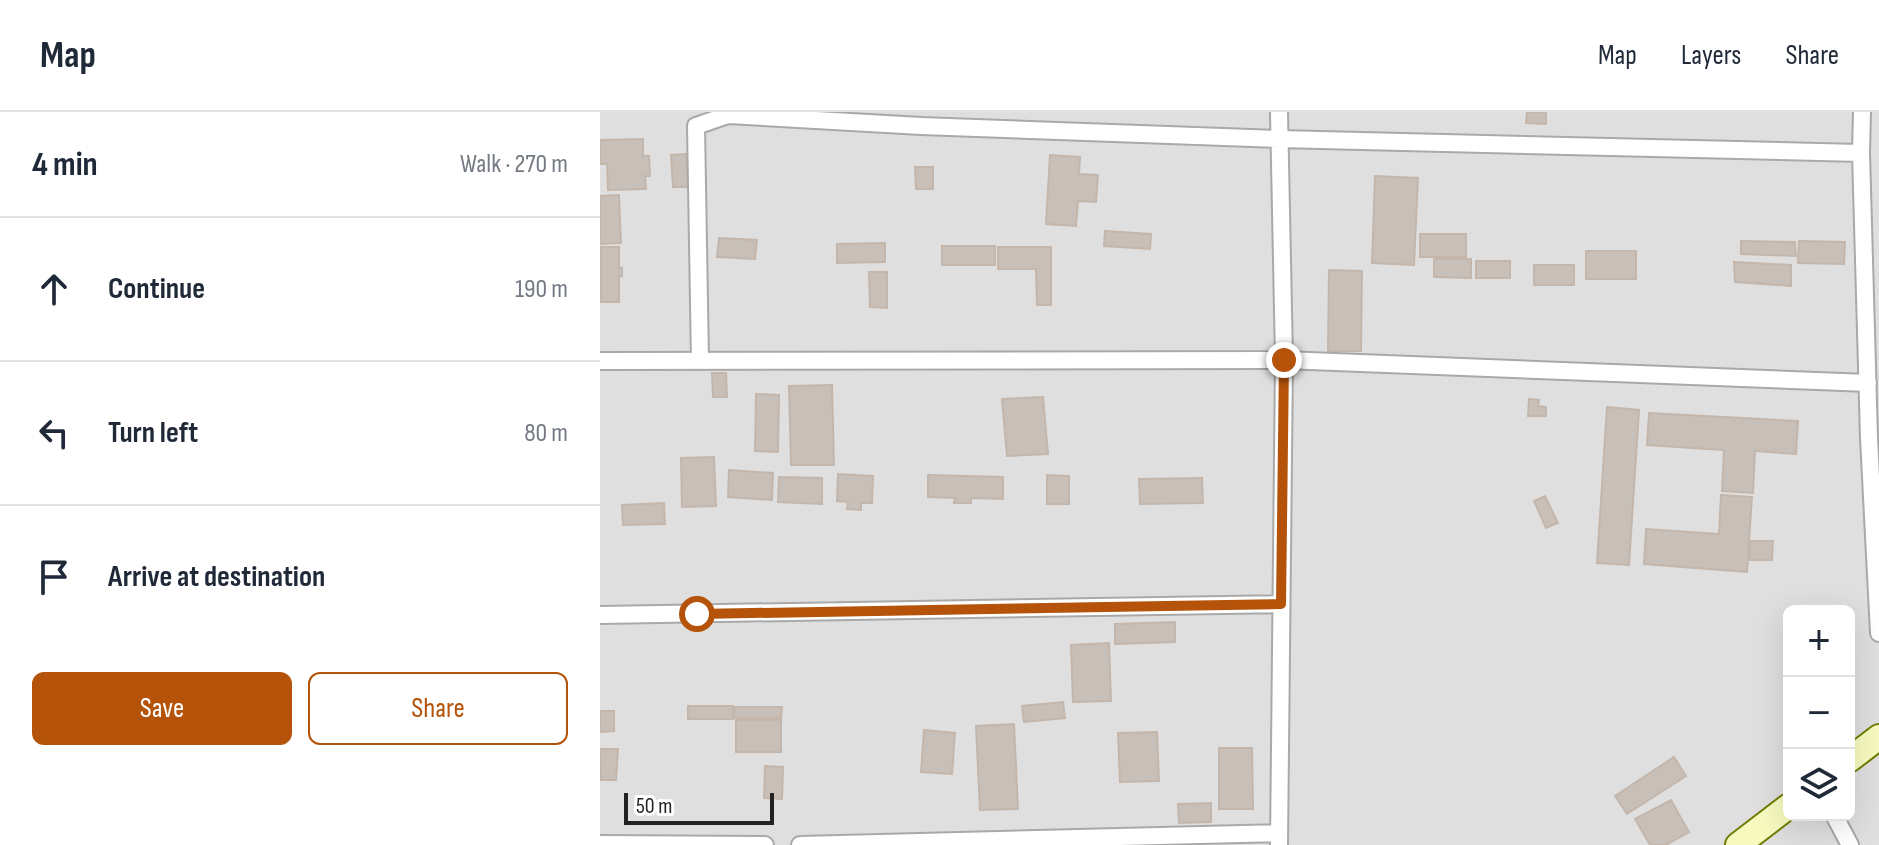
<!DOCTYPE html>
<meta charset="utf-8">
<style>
:root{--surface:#fff;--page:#f6f6f7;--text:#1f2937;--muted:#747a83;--line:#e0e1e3;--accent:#b45309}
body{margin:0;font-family:"Sofia Sans Condensed",sans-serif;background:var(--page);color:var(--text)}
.controls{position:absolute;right:24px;bottom:24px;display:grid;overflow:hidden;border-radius:12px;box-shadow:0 8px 32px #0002}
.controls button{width:72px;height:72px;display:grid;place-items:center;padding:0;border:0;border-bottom:2px solid var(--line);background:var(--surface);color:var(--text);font:40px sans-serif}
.scale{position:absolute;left:24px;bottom:20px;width:150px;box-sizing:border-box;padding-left:8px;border:4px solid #222;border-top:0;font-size:22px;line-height:28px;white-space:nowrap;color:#222;-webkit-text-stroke:6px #fff;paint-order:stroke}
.stop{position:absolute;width:24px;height:24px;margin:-18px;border:6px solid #b45309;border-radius:50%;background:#fff}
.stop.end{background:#b45309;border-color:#fff;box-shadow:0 2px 8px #0008}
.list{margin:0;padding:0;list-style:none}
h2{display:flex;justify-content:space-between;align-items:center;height:104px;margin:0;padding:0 32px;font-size:34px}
h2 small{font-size:26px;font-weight:400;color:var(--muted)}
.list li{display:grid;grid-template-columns:52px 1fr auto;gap:24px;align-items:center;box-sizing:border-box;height:144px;padding:0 32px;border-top:2px solid var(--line)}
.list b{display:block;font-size:30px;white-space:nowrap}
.list em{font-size:26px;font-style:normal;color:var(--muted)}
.actions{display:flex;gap:16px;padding:24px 32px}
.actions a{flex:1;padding:18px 0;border:2px solid var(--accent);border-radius:12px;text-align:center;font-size:28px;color:var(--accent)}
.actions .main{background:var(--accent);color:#fff}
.icon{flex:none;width:44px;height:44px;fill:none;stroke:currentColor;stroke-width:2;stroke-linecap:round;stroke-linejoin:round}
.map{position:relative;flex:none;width:1279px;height:733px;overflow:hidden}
header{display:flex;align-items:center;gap:48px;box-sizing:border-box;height:112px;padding:0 40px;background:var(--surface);border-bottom:2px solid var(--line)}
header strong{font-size:38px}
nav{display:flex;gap:44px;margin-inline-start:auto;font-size:28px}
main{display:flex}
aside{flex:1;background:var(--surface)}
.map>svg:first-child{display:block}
</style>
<header>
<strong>Map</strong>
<nav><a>Map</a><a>Layers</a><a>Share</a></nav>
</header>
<main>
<aside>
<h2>4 min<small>Walk · 270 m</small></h2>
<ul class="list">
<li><svg class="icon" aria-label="ahead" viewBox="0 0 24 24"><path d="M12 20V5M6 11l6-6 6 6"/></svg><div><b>Continue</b></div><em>190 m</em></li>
<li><svg class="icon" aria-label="left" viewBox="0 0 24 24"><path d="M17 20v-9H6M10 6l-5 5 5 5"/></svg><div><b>Turn left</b></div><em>80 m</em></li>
<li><svg class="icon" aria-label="arrive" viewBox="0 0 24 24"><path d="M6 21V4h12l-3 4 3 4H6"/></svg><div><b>Arrive at destination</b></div></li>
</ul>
<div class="actions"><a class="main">Save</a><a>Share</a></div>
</aside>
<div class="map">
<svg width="1279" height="733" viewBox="0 0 1279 733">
<rect width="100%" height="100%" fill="#f2efe9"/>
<!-- residential -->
<path fill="#e0dfdf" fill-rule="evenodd" d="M0,0H1279V733H0ZM1189,499H1249V703H1189Z"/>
<!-- building -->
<path fill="#c7bfb8" stroke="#c4b6ab" stroke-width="2" d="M927,0H946V12L926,11Z
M43,27V44H49L50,64H45L46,77L8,78L7,52H0V28Z
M86,42L88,75H73L71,43Z
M450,43L480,45L479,62L498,63L496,90L478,89L476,114L446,112Z
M315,55H333V77H316Z
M775,64L818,66L814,153L772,151Z
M19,83L21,131L0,132V84Z
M505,119L551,122L550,137L504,134Z
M820,122H866V145H820Z
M119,126L157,128L155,147L117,145Z
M1141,129L1195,130L1196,144L1141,142Z
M1199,129L1245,130L1244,152L1198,151Z
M285,131V150L237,151V132Z
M342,134H395V153H342Z
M1,135H19V156H22V164H19V190H1Z
M398,135H451V193H437L436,157H398Z
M986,139H1036V167H986Z
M834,147H871V166L834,165Z
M876,149H910V166H876Z
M1134,150L1191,153V174L1135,170Z
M934,153H974V173H934Z
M729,158L762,159L761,239H728Z
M269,160H287V196L270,195Z
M112,261H126L127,285H113Z
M232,273L234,353H191L189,274Z
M156,282L179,283L178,340L155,339Z
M443,285L448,342L407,344L402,287Z
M929,287L939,288L938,294L946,295V304H928Z
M1007,295L1039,298L1029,453L997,451Z
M1049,301L1198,309L1196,342L1155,339L1153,381L1122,379L1124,338L1047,333Z
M114,345L116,394L82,395L81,346Z
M129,358L173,361L172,388L128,385Z
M238,362L273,364L272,391H261V398L247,397L248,390L237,389Z
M328,363L403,365V387L371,386V391H354L355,386L328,385Z
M447,363L469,364V392H447Z
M179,365L222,366V392L178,390Z
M602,366L603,391L540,392L539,367Z
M1121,383L1152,385L1147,460L1044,452L1046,417L1119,422Z
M945,384L958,411L946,416L934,389Z
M64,391L65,412L23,413L22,393Z
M1150,429H1173L1172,448H1150Z
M575,510V530L515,532V512Z
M509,531L511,589L473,590L471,533Z
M463,590L465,606L424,610L422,594Z
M88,594H133V607H88Z
M135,595H182L181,606H134Z
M0,599H14V619L0,620Z
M136,608H181V640H136Z
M414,612L418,697L380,698L376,614Z
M324,618L355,621L352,662L321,660Z
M557,620L559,669L520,670L518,621Z
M619,636H652L653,697H619Z
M0,637H18L16,668H1Z
M1074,645L1086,664L1027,702L1015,684Z
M165,654L183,655L182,687L164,686Z
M1071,688L1089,720L1066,733H1050L1035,707Z
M611,691V710L579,711L578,692Z"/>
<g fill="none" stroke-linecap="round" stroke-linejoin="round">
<defs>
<path id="street" d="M1262,0L1261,41L1269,326L1279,521
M0,249L684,248L1268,271
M100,249L96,14L128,3L321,14L679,27L1261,41
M0,503L681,492
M1234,703L1250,733
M0,732L165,733
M200,733L678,721
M679,733L684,248L679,0"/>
<path id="secondary" d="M1249,648L1279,625
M1138,733L1189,694"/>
</defs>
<!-- street casing -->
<use href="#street" stroke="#a9a9a9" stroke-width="20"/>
<!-- secondary casing -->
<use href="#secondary" stroke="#707d05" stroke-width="28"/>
<!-- street -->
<use href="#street" stroke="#fff" stroke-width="16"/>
<!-- secondary -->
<use href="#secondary" stroke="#f7fabf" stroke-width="24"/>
</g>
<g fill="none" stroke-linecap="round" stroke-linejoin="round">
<!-- route -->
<path stroke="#b45309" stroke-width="10" d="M97,502L681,492L684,248"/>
</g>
</svg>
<div class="controls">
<button>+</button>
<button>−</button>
<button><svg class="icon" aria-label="layers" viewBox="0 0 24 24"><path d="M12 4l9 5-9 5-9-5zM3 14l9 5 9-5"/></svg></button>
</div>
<div class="scale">50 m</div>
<div class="stop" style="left:97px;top:502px"></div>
<div class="stop end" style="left:684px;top:248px"></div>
</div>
</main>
